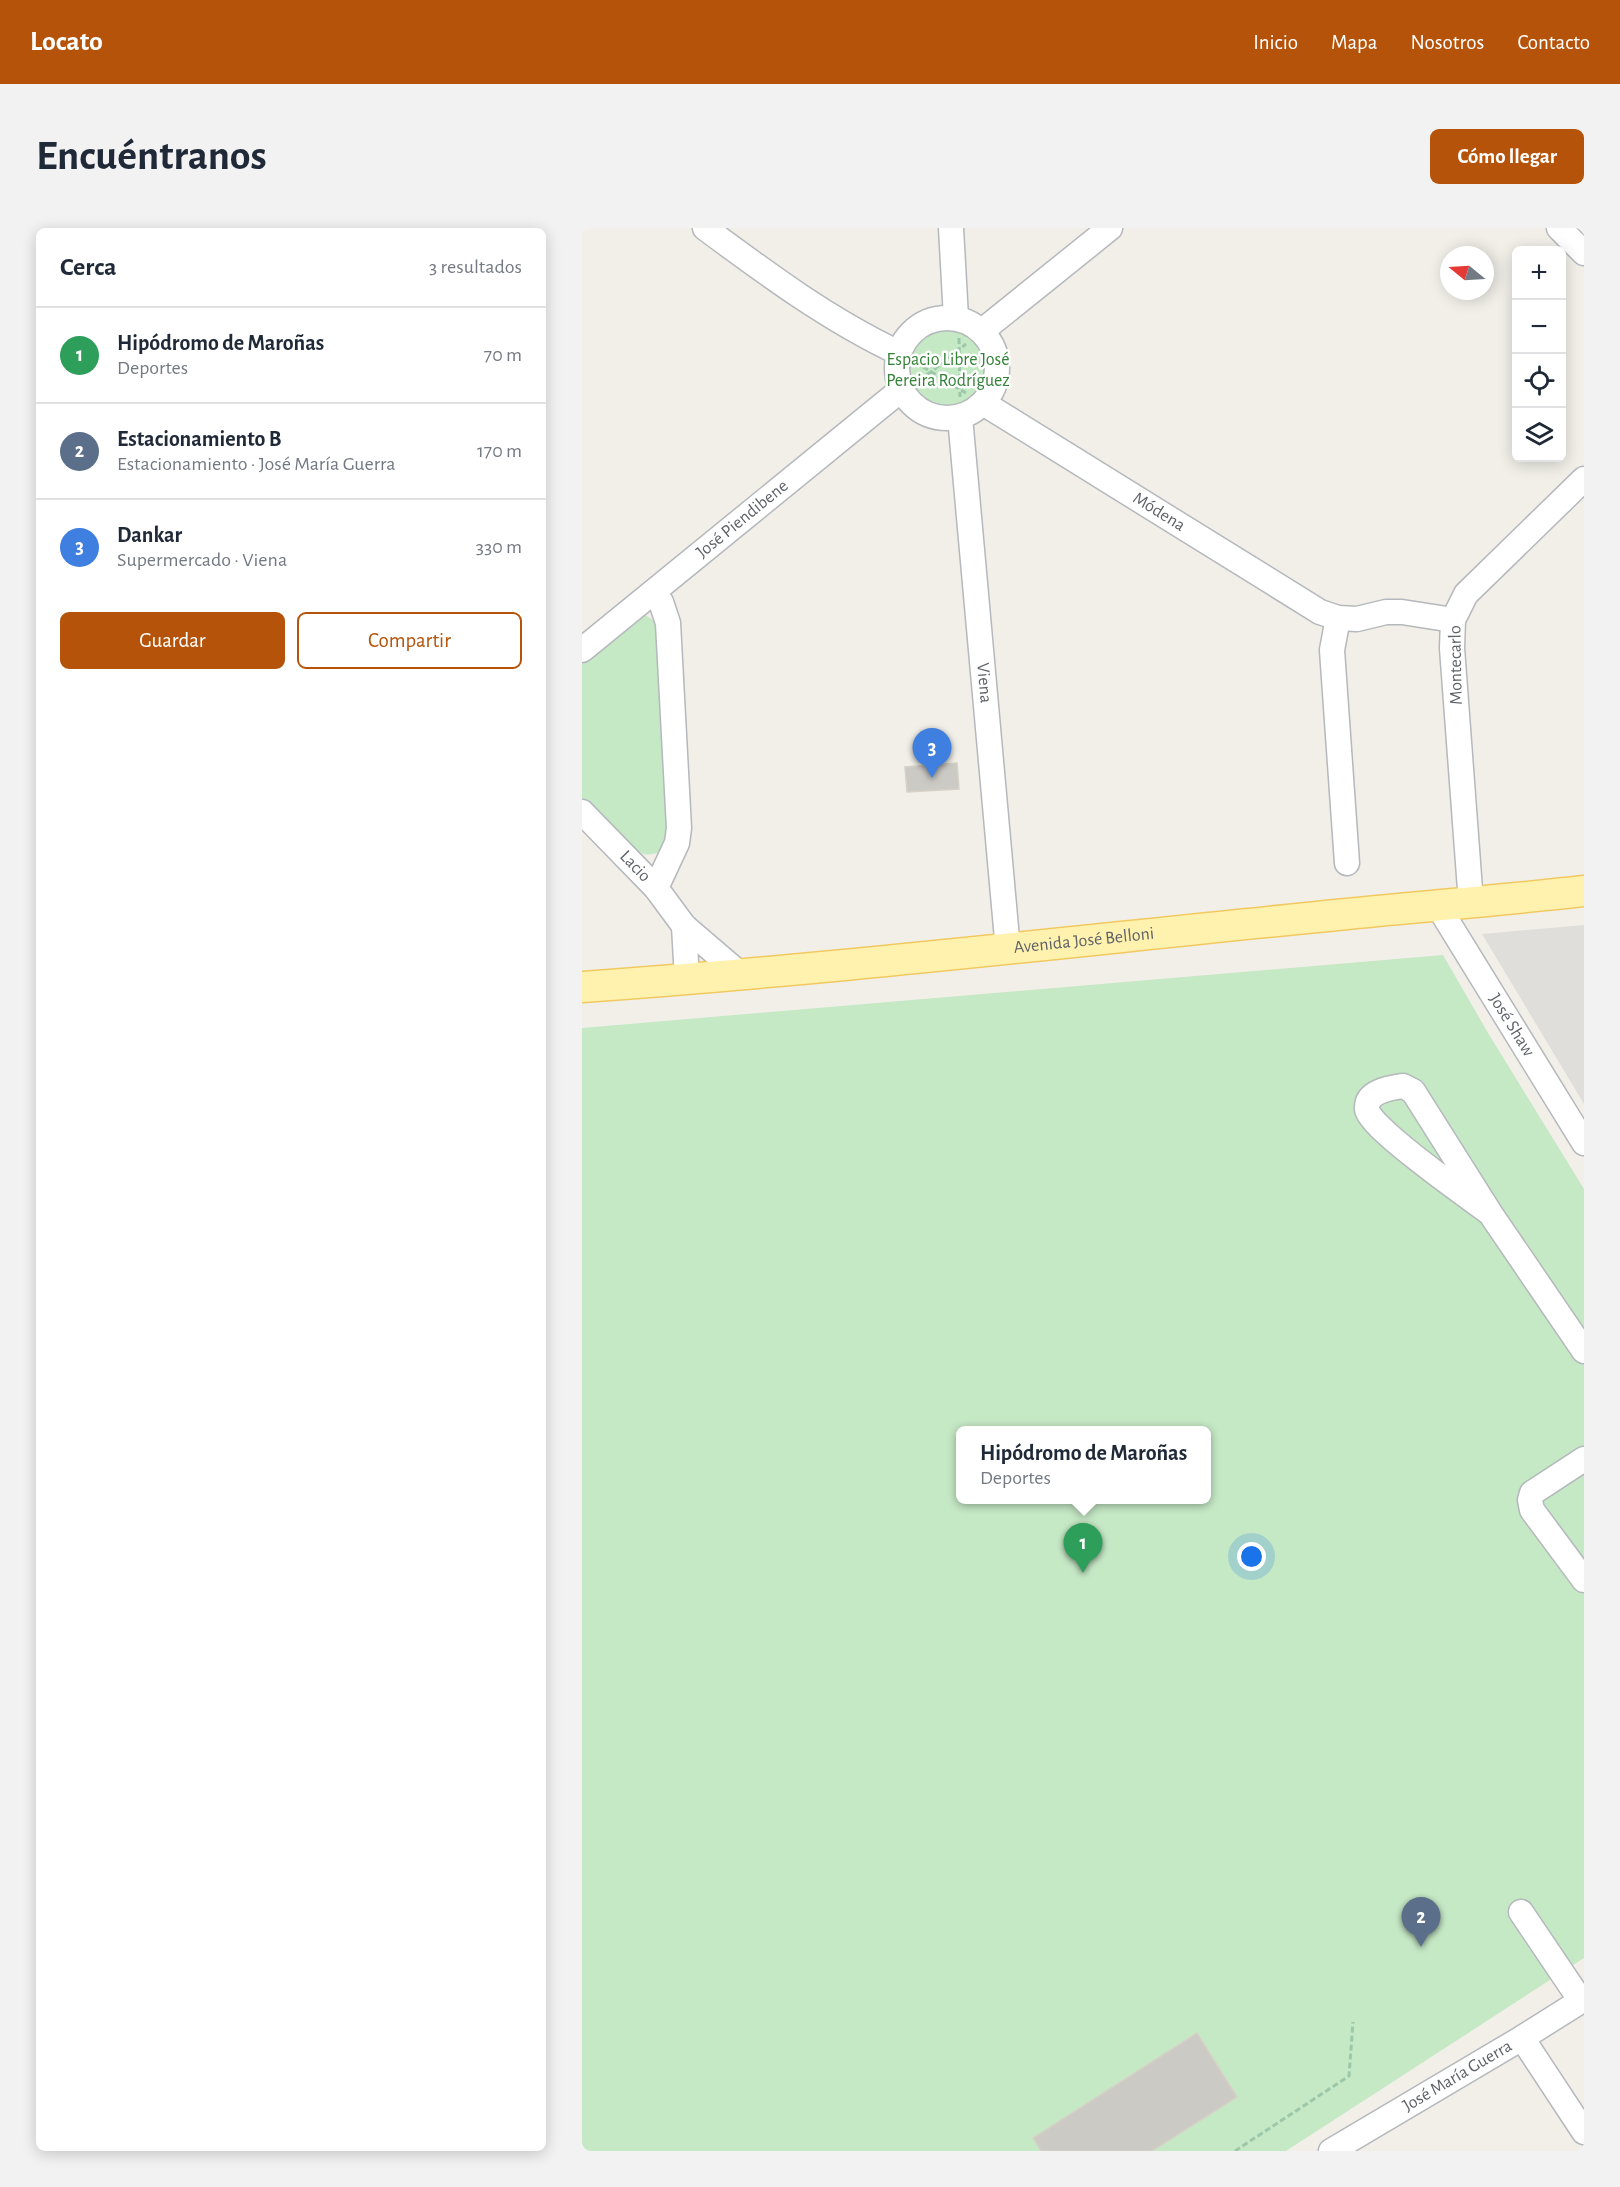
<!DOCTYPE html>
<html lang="es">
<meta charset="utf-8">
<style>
:root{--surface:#fff;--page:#f2f2f3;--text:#1f2937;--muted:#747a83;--line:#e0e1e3;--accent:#b45309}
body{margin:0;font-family:"Alegreya Sans",sans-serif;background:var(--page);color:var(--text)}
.controls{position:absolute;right:18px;top:18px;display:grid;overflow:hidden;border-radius:9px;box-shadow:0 3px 15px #0003}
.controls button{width:54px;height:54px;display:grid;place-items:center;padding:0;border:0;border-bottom:2px solid var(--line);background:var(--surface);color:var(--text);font:30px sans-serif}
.compass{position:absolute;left:858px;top:18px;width:54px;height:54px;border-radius:50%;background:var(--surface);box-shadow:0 3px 15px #0003;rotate:288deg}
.you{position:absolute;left:670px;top:1329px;width:21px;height:21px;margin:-15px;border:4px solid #fff;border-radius:50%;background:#1a73e8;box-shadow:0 0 0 9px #1a73e833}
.badge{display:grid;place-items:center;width:39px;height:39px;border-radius:50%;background:var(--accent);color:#fff;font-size:20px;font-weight:700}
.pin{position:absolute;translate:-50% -50px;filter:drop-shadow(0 2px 3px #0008)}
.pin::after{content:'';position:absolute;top:32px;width:21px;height:18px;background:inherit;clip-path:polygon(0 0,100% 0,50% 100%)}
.popup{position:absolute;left:374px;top:1198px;width:255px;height:78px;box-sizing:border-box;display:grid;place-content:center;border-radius:9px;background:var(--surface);filter:drop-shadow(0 2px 4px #0005);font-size:20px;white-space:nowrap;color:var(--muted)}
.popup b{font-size:22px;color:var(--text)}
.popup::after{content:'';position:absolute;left:50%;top:100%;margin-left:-12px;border:12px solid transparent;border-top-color:var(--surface)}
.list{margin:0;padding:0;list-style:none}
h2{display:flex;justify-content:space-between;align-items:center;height:78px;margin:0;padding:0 24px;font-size:26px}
h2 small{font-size:20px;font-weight:400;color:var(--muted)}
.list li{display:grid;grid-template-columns:39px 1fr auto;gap:18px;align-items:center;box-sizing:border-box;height:96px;padding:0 24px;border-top:2px solid var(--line)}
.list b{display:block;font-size:22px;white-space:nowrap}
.list p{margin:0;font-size:20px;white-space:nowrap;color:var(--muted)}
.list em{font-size:20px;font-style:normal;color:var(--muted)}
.actions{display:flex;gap:12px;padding:18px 24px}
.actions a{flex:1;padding:14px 0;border:2px solid var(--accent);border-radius:9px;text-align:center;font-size:21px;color:var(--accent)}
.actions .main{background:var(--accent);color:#fff}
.icon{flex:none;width:33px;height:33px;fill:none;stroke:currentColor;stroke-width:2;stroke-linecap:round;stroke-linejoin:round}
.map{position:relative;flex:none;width:1002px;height:1923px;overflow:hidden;border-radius:9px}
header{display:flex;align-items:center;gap:36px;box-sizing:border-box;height:84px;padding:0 30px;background:var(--accent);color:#fff}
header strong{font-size:28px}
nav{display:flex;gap:33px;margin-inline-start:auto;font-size:21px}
.intro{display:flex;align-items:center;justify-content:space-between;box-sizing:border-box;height:144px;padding:0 36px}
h1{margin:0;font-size:42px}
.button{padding:15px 27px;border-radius:9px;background:var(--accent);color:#fff;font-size:21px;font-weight:700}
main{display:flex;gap:36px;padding:0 36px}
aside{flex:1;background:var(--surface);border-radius:9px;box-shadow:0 3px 15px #0003}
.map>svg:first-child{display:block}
</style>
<header>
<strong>Locato</strong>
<nav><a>Inicio</a><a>Mapa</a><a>Nosotros</a><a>Contacto</a></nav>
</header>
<div class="intro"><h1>Encuéntranos</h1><a class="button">Cómo llegar</a></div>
<main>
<aside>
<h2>Cerca<small>3 resultados</small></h2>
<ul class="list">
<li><span class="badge" style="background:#2e9e5b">1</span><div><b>Hipódromo de Maroñas</b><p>Deportes</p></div><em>70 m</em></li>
<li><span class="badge" style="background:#5c6f8a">2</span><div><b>Estacionamiento B</b><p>Estacionamiento · José María Guerra</p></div><em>170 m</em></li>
<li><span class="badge" style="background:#3f7fe0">3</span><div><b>Dankar</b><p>Supermercado · Viena</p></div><em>330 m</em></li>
</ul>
<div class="actions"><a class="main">Guardar</a><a>Compartir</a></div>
</aside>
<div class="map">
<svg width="1002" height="1923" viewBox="0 0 1002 1923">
<rect width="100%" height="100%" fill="#f1efe8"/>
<!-- industrial -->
<path fill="#e0deda" d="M1002,697V876L900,706Z"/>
<!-- green -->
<path fill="#c5e8c5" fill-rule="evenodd" d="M326 142a40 40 0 1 1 80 0a40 40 0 1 1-80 0Z
M63,387L73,393L76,400L85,609L78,624C71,626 66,628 59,625C42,619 14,584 0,570V433L56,388Z
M861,727L906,805L1002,961V1730L704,1923H0V800ZM378,1202H624V1272H378Z"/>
<!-- building -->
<path fill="#cccac5" stroke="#d6d1c6" stroke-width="1.5" d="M375,535L377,561L325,564L323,539Z
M615,1805L655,1869L570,1923H459L451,1910Z"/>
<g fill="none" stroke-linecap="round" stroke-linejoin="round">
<defs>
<g id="minor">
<path d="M123,0C185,46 247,92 317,125"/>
<path d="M369,0L374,90"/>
<path d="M977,0L1002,25"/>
<circle cx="365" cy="140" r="50"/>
<path d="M400,103L528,0"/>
<path id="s1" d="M401,175L738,384L756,390L775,391L804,384H820L871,392"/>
<path id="s2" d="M378,189L426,722"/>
<path d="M72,365L79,374L86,395L97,600L95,615L74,660"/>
<path d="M756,390L750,422L765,635"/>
<path id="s3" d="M0,422L320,161"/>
<path id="s4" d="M0,584L74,660L102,698L158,746"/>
<path d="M889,675L870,420L871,392L884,366L1002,251"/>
<path id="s5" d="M856,678L1002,915"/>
<path d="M102,698L105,751"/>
<path d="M908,985C889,971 785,898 785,881C784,863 808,860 821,858L831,863L908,985L1002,1123"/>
<path d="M1002,1231L950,1265L948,1272L950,1282L1002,1352"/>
<path d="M939,1684L999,1773"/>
<path d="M940,1810L1002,1904"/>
<path id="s6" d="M749,1923L940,1810L1002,1771"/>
</g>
<g id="major">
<path id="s7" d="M0,759C256,741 510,711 765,686C844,678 923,672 1002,663"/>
</g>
</defs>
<!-- minor casing -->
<use href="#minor" stroke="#b5b8bc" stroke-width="27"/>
<!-- major casing -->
<use href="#major" stroke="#f2c960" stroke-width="33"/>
<!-- path -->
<path stroke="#9cc7a9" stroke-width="3" stroke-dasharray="6 3" stroke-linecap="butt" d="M377,110L378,169
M333,134L384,165
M337,151L349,144L384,116
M653,1923L767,1848L771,1794"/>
<!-- minor -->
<use href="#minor" stroke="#fff" stroke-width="24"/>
<!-- major -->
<use href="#major" stroke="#fff2af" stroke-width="30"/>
</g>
<g text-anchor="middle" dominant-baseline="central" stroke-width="5" stroke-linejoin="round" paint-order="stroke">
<!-- park labels -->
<g font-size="18" fill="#348238" stroke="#fff">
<text x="366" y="132">Espacio Libre José<tspan x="366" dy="21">Pereira Rodríguez</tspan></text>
</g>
<!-- street labels -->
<g font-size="18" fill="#5f6368" stroke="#fff">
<text stroke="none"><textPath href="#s1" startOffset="207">Módena</textPath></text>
<text stroke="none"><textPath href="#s3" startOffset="207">José Piendibene</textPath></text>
<text transform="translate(874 437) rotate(-91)">Montecarlo</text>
<text stroke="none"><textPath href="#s2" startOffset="267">Viena</textPath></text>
<text stroke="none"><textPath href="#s4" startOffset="76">Lacio</textPath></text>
<text stroke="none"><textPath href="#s7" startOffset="504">Avenida José Belloni</textPath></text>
<text stroke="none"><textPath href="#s5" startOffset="140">José Shaw</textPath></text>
<text stroke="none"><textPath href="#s6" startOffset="147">José María Guerra</textPath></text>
</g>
</g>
</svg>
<div class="controls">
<button>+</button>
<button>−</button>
<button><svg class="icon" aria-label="locate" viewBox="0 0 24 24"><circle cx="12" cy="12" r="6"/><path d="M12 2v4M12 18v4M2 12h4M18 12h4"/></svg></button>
<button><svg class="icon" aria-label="layers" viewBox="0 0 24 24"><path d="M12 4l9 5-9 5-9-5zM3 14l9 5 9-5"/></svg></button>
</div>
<svg class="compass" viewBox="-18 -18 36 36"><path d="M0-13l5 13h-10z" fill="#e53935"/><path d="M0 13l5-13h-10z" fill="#747a83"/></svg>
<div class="you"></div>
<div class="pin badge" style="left:501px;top:1345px;background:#2e9e5b">1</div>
<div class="popup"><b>Hipódromo de Maroñas</b>Deportes</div>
<div class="pin badge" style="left:839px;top:1719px;background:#5c6f8a">2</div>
<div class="pin badge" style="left:350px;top:550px;background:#3f7fe0">3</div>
</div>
</main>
